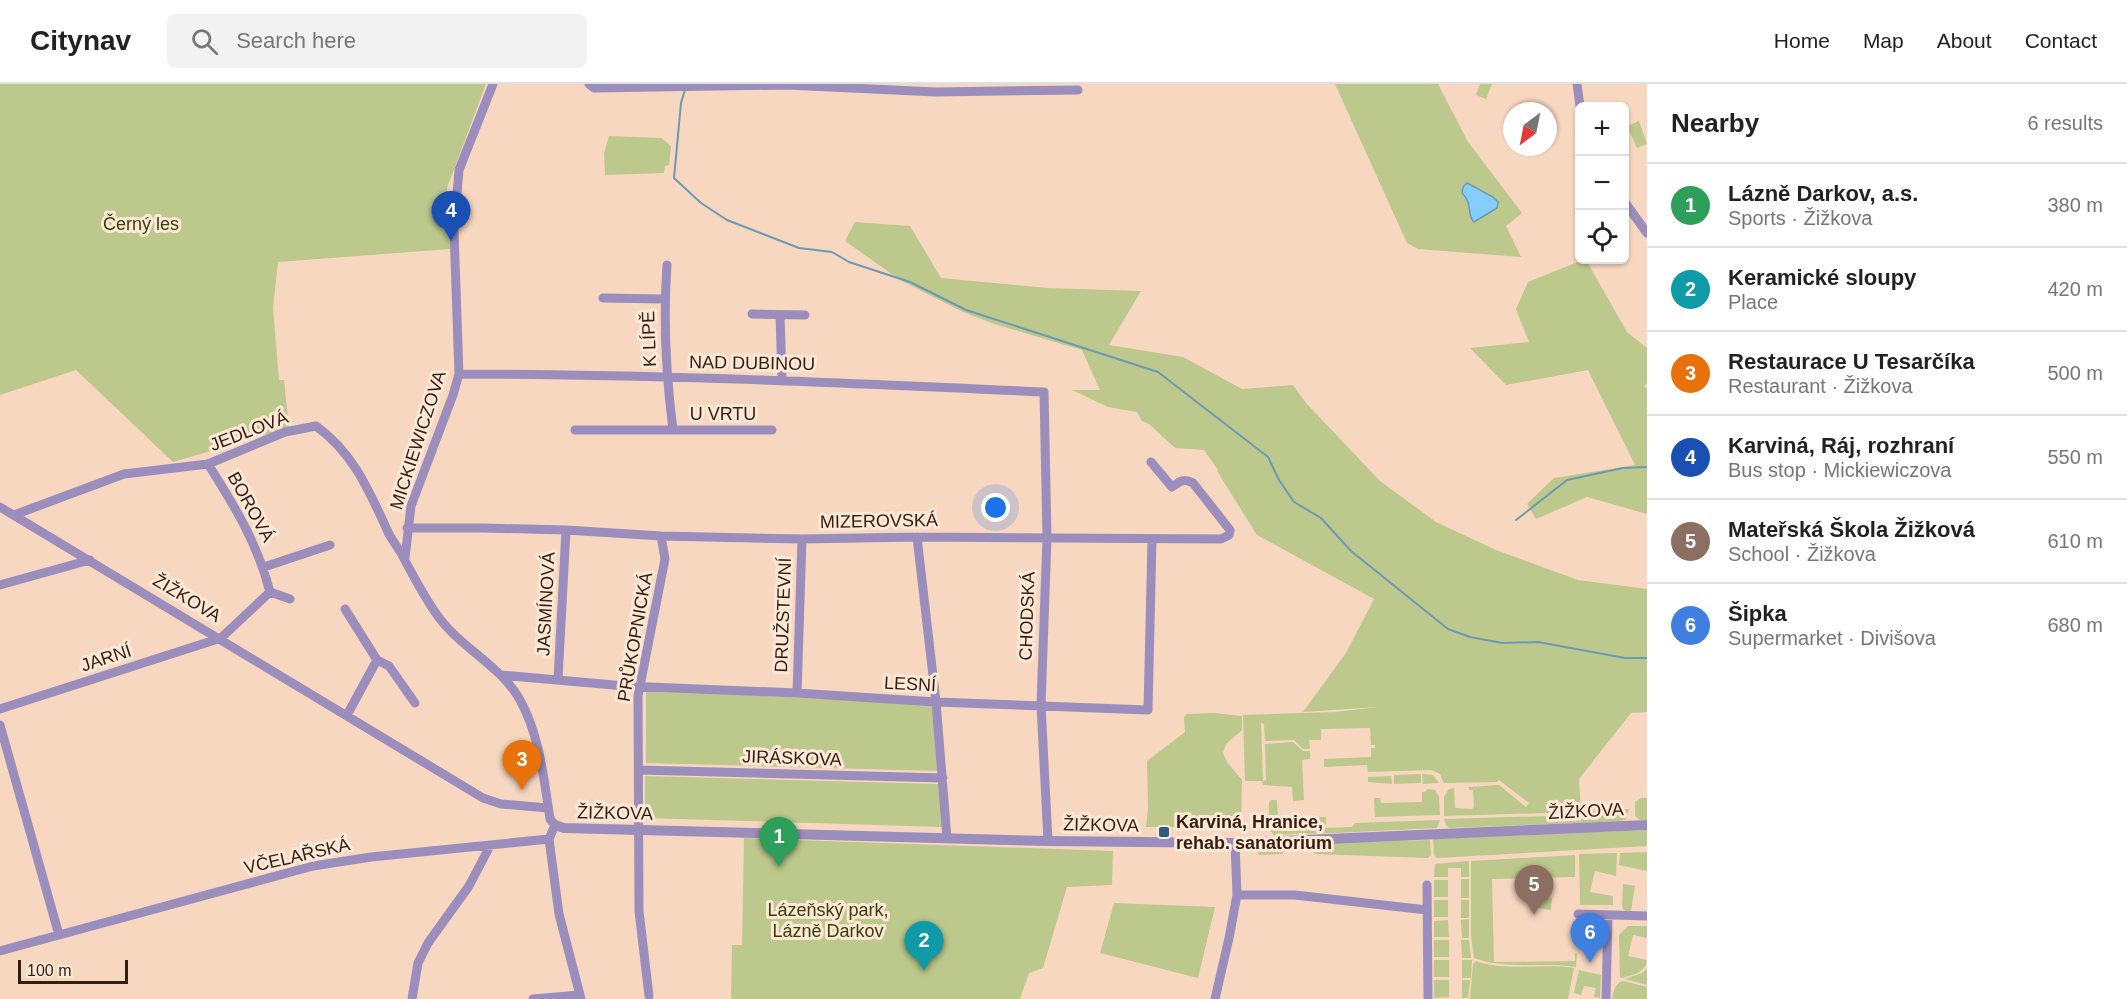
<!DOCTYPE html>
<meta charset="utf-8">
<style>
:root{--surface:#fff;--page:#f2f2f2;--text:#222;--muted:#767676;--line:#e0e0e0;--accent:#7c3aed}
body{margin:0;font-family:Arial,sans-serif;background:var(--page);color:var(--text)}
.controls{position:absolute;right:18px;top:18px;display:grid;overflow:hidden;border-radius:9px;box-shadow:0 2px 4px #0004}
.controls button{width:54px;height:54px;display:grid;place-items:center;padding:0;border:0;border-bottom:2px solid var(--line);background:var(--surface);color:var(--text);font:30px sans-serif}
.compass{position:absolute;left:1503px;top:18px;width:54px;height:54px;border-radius:50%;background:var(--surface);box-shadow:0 2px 4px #0004;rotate:212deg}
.scale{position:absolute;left:18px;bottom:15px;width:110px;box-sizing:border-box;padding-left:6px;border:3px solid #331f10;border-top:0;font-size:16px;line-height:21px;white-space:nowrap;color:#331f10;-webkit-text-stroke:4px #fde7d7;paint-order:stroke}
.you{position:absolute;left:996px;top:424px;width:21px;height:21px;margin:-15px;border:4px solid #fff;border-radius:50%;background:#1a73e8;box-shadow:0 0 0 9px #1a73e833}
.badge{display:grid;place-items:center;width:39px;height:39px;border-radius:50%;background:var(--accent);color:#fff;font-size:20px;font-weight:700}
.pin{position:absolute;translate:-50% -50px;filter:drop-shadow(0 2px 3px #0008)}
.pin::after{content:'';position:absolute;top:32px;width:21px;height:18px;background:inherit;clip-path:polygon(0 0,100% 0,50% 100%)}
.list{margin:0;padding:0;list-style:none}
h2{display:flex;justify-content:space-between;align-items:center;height:78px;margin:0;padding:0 24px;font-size:26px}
h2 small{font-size:20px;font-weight:400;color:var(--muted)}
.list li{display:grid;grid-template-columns:39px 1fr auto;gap:18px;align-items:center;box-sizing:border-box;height:84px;padding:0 24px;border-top:2px solid var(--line)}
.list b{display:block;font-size:22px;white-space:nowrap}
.list p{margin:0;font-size:20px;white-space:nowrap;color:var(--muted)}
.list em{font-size:20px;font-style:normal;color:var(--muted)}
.icon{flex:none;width:33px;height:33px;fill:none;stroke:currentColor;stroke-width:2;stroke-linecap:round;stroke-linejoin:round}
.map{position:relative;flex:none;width:1647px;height:915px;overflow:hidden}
header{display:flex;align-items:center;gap:36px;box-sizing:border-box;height:84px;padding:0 30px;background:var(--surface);border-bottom:2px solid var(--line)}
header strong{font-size:28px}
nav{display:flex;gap:33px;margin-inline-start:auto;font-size:21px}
.search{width:420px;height:54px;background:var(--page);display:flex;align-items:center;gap:15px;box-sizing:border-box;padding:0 21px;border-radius:9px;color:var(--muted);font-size:22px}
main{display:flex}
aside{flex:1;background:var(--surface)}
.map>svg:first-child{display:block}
</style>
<header>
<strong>Citynav</strong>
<div class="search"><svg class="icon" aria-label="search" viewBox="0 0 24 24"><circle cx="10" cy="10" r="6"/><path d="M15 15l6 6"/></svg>Search here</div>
<nav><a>Home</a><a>Map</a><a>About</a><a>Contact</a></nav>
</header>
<main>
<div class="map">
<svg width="1647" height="915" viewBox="0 0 1647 915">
<rect width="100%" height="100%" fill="#f8d7c0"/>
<!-- green -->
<path fill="#bcc88c" d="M0,0H486L447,104L450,165L278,178L273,224L279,296H284L289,344L173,378L76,286L0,311Z
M1335,0H1438L1468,58L1522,129L1506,142L1521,173L1418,165L1407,159Z
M1480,0H1492L1486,15L1476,11Z
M1639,37L1647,60L1637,64L1627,42Z
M609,52L661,54L671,62L669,81L665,82L664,89L605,91L604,69Z
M855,138L910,142L941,194L1048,204L1141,207L1109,261L1183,273L1242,305L1293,301L1306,319L1380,397L1436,438L1496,466L1578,496L1647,505V628L1631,629L1579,695L1581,727L1629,725L1626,735L1622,737L1449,744L1446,741L1444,735L1580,731V728L1444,732V713L1449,705L1454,704L1455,724L1472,725L1474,723L1473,706H1469V703L1499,701L1526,723L1529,719L1499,696L1497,698L1444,699L1440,690L1431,686L1368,688L1367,681L1324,683V675L1371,673V664H1375V661H1371L1370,644L1321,645V656H1309L1310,665H1303L1294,656L1265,657L1264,640L1261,639L1263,697L1266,696L1265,660L1293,658L1303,667H1310V675L1302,676L1304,716L1293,717L1292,703L1263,701L1262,697H1245L1243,631L1335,628L1378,623L1303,628L1346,569L1374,515L1257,451L1217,387L1218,386L1204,366L1175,364L1149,340L1142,337L1137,328L1108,323L1072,306H1100L1082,266L994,240L963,228L900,196L845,157Z
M1583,176H1586L1627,248L1647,264V299L1644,302L1647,305V430L1587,413L1536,435L1527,420L1554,394L1635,381L1588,286L1506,301L1470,264L1529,258L1516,225L1528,198Z
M646,606L928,620L933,623L938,687L646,679Z
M1214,629L1242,632V646L1226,660L1223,669L1227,678L1242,696L1241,743H1146L1148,724L1147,677L1185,648L1184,633L1187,630Z
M1421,690V699L1394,700V691Z
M1422,690L1433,691L1439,699L1423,700Z
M645,692L939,700L943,743L645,734Z
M1391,692L1392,700L1368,698V693Z
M1427,705L1435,706L1439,713L1440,731L1375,733L1374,714H1380L1381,719L1422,718V708H1425Z
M1641,714H1647V736H1640L1635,732V718Z
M1271,716H1277L1278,735L1326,733V741L1269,743V719Z
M1440,736L1437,744L1335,749V746L1334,749L1296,750V748L1295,750L1274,751L1270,746L1352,743L1355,739Z
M1647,746V762L1437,774L1434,771L1433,755Z
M744,754L1113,767L1112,801L1067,803L1043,884L1029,889L1020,915H731L732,861H742Z
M1430,756L1431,771L1428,774L1315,770L1313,768L1320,766V762L1329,759Z
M1257,763L1285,765V767L1282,770L1260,771L1258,770Z
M1647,768V787L1619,781L1620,769Z
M1617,769L1616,792L1595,787L1590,808L1613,812V821H1580L1579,770Z
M1575,771V793L1492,795L1494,878L1575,877V869H1577L1576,883C1542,878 1506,886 1474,874L1471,852V777Z
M1469,777V793H1461V784H1448V793H1434L1435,780Z
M1461,795H1469V814H1461Z
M1434,796H1448V813H1434Z
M1623,800L1635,802L1631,827H1626L1622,824Z
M1533,811L1552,814L1551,826L1531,823Z
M1434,816H1448V833H1434Z
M1461,816H1469V834H1461Z
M1114,819L1215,823L1198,894L1100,869Z
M1580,834C1593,834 1604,835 1604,850H1580Z
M1469,835V854H1462L1461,836Z
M1448,836L1449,853H1434V837Z
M1628,842H1647V854L1633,851L1628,872L1647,876C1646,889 1632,891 1622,894H1620L1619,851Z
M1580,854H1604L1602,863L1580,865Z
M1434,856H1449V873H1434Z
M1461,856H1469L1471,874H1462Z
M1434,876H1449V893H1434Z
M1462,876H1472L1471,894H1462Z
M1476,877C1505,888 1542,879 1574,884L1568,915H1470L1473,880Z
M1647,885V901L1625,895L1642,889Z
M1579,886L1601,891L1600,914L1594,913L1596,904L1584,902L1581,911L1574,909Z
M1434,896H1449V913L1434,914Z
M1462,896H1470L1468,914H1462Z
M1623,897L1647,903V915H1612C1614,907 1614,900 1623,897Z"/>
<!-- water -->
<path fill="#85cefc" stroke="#6c9ab5" stroke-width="1.5" d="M1467,99L1493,113L1498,118L1497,124L1474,138C1466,131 1474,121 1462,109L1463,103Z"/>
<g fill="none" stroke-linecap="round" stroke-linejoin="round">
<!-- stream -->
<path stroke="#6c9ab5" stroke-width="2" d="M685,6L681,19L674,94L701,119L727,136L799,164L832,168L849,178L910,198L966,226L1158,288L1268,373L1279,396L1294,418L1321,434L1351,467L1448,545L1470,553L1502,559L1538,558L1625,574H1647
M1516,436L1567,396L1623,384L1647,383"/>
<!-- minor -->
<path stroke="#9b8ebd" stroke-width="9" d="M589,0L594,4L787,1L936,8L1078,6
M1577,0L1580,22
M1624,117L1647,149
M667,181C663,236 666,291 673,346
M603,214L664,215
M752,230L805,231
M780,231L782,295
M459,290C654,290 849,299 1044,308L1047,454L1041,621L1048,757
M575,346H772
M0,423L483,714L501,720L548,724
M14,431L124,390L208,380L285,348L316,342C354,369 370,409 389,450C392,456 397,462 401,469C412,490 422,509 435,528C458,563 500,580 520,616C540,652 544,696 550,735L555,741L549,755L559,830L581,915
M407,444H482L566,446L661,452L802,455L917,453L1221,455L1229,451L1230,446L1193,399C1184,394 1180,397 1172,403L1151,378
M917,453L936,618L947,754
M405,474L411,422L453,311L459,290L454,147L459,86L493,0
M264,483L330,461
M0,501L90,476
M270,508L290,515
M345,525L377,576
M501,591L625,602L797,609L936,618L1148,626L1152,456
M558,595L566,446
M797,609L802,455
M0,625L221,554L270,508C257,458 235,423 208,380
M347,631L377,576L389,582L415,619
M0,641L59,851L313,782L371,773L549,755
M639,686L943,694
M1427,801L1428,915
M1237,811H1295L1427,826
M1578,830L1647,832
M0,867L59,851
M649,912L639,827L638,612L665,475L661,452
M412,915L418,879L428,859L469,802L490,762
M533,915L580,911
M1215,915L1229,854L1237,811L1235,759
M1606,915L1608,831"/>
<!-- tertiary -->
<path stroke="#9b8ebd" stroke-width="10" d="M555,741L564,744L1048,757L1235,759L1647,741"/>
</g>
<!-- markers -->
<rect fill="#2b5c7a" stroke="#fde7d7" stroke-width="2" x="1158" y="742" width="12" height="12" rx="3"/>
<g text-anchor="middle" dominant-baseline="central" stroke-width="6" stroke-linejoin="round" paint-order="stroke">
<!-- park labels -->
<g font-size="18" fill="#384006" stroke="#fde7d7">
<text x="141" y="140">Černý les</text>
<text x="828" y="826">Lázeňský park,<tspan x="828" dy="21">Lázně Darkov</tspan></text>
</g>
<!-- street labels -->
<g font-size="18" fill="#331f10" stroke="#fde7d7">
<text transform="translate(649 255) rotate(-92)">K LÍPĚ</text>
<text transform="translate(752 279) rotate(1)">NAD DUBINOU</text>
<text x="723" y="330">U VRTU</text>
<text transform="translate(249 347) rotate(-21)">JEDLOVÁ</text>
<text transform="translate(418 356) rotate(-72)">MICKIEWICZOVA</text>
<text transform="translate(251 423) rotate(61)">BOROVÁ</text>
<text transform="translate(879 437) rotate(-1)">MIZEROVSKÁ</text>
<text transform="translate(187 514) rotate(31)">ŽIŽKOVA</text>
<text transform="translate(546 520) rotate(-87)">JASMÍNOVÁ</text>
<text transform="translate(783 531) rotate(-88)">DRUŽSTEVNÍ</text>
<text transform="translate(1027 532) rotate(-88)">CHODSKÁ</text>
<text transform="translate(635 553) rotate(-80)">PRŮKOPNICKÁ</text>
<text transform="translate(106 574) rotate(-18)">JARNÍ</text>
<text transform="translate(910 600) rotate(3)">LESNÍ</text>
<text transform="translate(792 674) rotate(2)">JIRÁSKOVA</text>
<text transform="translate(1586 727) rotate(-3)">ŽIŽKOVA</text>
<text transform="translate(615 729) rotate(1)">ŽIŽKOVA</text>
<text transform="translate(1101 741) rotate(1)">ŽIŽKOVA</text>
<text transform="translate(297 772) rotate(-13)">VČELAŘSKÁ</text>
</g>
<!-- poi labels -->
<g font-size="18" font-weight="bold" fill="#331f10" stroke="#fde7d7" text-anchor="start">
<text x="1176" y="738">Karviná, Hranice,<tspan x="1176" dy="21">rehab. sanatorium</tspan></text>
</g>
</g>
</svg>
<div class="controls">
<button>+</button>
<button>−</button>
<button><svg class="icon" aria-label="locate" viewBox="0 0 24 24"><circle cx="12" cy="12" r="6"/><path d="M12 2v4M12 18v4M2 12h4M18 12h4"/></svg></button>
</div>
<svg class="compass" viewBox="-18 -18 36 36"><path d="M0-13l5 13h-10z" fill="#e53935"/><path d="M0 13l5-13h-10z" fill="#767676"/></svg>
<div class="scale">100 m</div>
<div class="you"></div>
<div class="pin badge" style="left:779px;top:783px;background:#2e9e5b">1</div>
<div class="pin badge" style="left:924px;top:887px;background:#0f9aa8">2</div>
<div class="pin badge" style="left:522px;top:706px;background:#e8710a">3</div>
<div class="pin badge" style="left:451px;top:157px;background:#1a4fb4">4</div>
<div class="pin badge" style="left:1534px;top:831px;background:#8d6e63">5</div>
<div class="pin badge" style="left:1590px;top:879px;background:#3f7fe0">6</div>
</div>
<aside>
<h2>Nearby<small>6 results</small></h2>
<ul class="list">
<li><span class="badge" style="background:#2e9e5b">1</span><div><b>Lázně Darkov, a.s.</b><p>Sports · Žižkova</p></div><em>380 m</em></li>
<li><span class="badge" style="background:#0f9aa8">2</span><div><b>Keramické sloupy</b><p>Place</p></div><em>420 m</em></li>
<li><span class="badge" style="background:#e8710a">3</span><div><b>Restaurace U Tesarčíka</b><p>Restaurant · Žižkova</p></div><em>500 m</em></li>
<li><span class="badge" style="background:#1a4fb4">4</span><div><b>Karviná, Ráj, rozhraní</b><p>Bus stop · Mickiewiczova</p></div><em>550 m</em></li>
<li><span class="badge" style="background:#8d6e63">5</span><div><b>Mateřská Škola Žižková</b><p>School · Žižkova</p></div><em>610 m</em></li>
<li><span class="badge" style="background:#3f7fe0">6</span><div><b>Šipka</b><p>Supermarket · Divišova</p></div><em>680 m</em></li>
</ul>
</aside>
</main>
